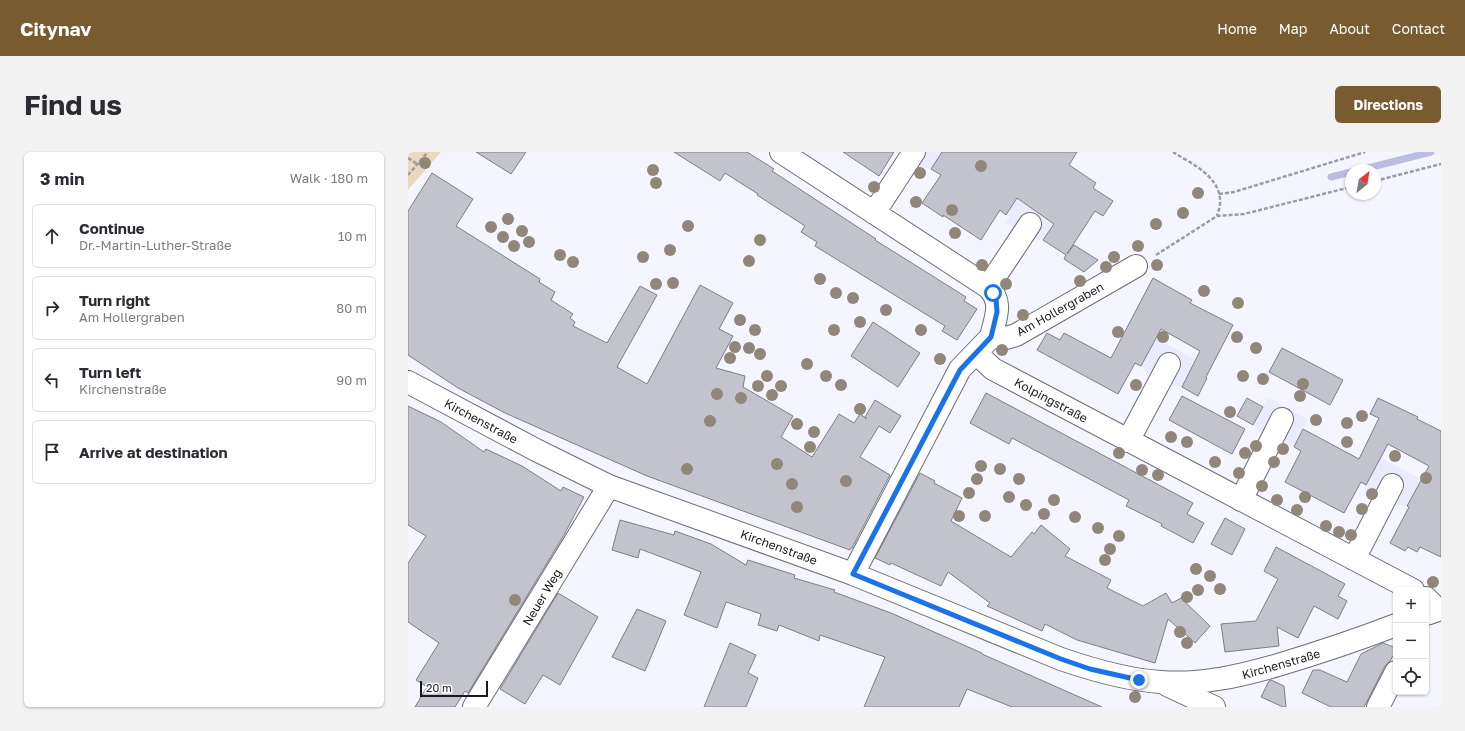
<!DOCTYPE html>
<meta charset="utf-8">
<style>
:root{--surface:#fff;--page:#f2f2f3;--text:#2b2b33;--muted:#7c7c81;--line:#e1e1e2;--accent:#785c2f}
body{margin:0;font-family:"Golos Text",sans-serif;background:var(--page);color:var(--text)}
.controls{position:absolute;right:12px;bottom:12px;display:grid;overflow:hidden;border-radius:6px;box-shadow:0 1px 3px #0004}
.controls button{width:36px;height:36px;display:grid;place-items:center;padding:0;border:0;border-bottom:1px solid var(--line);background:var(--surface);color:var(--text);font:20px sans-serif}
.compass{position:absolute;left:937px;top:12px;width:36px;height:36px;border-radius:50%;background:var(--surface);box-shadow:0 1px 3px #0004;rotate:31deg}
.scale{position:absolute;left:12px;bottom:10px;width:68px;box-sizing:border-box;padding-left:4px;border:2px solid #1a1a1e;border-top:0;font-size:11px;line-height:14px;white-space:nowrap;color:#1a1a1e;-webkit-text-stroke:3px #fff;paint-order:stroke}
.stop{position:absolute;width:12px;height:12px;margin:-9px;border:3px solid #1a73e8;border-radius:50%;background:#fff}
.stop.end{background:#1a73e8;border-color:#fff;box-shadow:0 1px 4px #0008}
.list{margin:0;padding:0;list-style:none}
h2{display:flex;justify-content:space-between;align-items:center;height:52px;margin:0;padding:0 16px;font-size:17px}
h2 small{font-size:13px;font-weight:400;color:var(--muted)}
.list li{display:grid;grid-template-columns:26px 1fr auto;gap:12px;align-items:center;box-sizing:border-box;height:64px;margin:0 8px 8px;padding:0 8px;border:1px solid var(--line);border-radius:6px}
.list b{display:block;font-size:15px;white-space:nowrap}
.list p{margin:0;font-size:13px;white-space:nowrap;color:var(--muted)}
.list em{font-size:13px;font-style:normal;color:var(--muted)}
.icon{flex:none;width:22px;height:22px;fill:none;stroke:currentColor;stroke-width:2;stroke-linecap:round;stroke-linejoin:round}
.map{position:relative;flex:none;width:1033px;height:555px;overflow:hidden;border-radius:6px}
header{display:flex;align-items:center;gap:24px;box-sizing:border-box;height:56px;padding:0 20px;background:var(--accent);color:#fff}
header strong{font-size:19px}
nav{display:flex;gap:22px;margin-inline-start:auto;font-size:14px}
.intro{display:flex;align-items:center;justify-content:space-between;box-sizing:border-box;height:96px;padding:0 24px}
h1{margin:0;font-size:28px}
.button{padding:10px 18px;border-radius:6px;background:var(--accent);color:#fff;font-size:14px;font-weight:700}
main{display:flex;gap:24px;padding:0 24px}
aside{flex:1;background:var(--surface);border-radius:6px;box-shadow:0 1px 3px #0004}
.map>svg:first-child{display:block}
</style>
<header>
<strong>Citynav</strong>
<nav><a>Home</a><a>Map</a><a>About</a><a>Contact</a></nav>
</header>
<div class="intro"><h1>Find us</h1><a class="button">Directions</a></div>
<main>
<aside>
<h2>3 min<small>Walk · 180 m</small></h2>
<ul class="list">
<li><svg class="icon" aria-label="ahead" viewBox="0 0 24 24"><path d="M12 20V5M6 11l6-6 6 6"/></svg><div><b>Continue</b><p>Dr.-Martin-Luther-Straße</p></div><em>10 m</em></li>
<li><svg class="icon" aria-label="right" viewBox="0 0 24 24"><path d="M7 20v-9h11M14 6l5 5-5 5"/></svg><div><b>Turn right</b><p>Am Hollergraben</p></div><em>80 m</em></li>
<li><svg class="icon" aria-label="left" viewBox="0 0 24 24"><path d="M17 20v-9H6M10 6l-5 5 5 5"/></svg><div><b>Turn left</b><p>Kirchenstraße</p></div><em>90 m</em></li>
<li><svg class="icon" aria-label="arrive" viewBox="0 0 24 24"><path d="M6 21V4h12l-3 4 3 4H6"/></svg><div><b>Arrive at destination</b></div></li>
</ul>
</aside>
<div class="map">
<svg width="1033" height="555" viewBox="0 0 1033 555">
<rect width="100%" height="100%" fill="#f5f5ff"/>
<!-- built -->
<path fill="#ebebfe" d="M491,0H534L523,17L506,13L495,6Z
M609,46L646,71L635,88L620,85L598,71L602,65L598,63Z
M748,186L788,208L774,235L757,233L746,227L733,214Z
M860,246L900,267L886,295L869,292L858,286L845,273Z
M973,306L1013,327L999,354L982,352L971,346L958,333Z"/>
<!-- green -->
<path fill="#ead9bd" d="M0,0H33L0,38Z"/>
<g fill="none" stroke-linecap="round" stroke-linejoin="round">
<!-- stream -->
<path stroke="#bcbbe2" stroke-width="7" d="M952,18L1023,0
M923,25L943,20"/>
</g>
<!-- building -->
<path fill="#c3c3ce" stroke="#7e7e88" d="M68,0H118L103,22Z
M266,0H339L366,17L364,19L468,87L467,88L558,145L556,149L569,157L549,188L534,179L537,174L407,94L409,90L393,80L397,74L349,43L350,42L317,21L312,29Z
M435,0H486L471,24Z
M534,0H669L661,13L688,31L685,36L705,49L695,64L687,59L659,102L666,93L690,108L676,120L656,107L658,103L635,88L646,72L609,46L598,63L592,58L573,88L535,63V65L514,51L533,23L523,17Z
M24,21L65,47L48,74L132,127L131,130L147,140L143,148L165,162L162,166L167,170L165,174L199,191L232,134L249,143L209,215L239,232L292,133L325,151L311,177L325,184L308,216L337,224L335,235L385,264L373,285L404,305L431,262L446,271L452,262L459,267L457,265L467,248L493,264L482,281L471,274L452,305L482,323L444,396H443L442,398L239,324L97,261L50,236L0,203V59Z
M745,126L784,148L782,151L825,173L798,225L799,226L790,244L774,235L792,199L753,177L733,214L727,211L710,242L629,198L639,181L652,188L656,181L703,206Z
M465,170L512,201L490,235L443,204Z
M874,196L935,228L922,253L861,220Z
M578,241L785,351L779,362L796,371L785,391L753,374L754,372L718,354L721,348L604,286L601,292L562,271Z
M774,244L837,277L824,302L761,268Z
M839,246L855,255L845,273L829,264Z
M970,246L1010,265L1009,267L1033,279V405L1012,395L1009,400L1000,395L997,399L982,391L1001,355L999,354L1021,314L980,292L958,333L953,330L936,361L877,330L893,299L886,295L895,277L951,307L971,266L962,262Z
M0,254L33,270L76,300L78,297L114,314L153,339L155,335L176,345L156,383L60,541L57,539L47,555H7L19,535L8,528L31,491L0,470V411L18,384L0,373Z
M512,321L527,329L526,331L554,346L543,369L603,405L624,380L626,382L633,373L662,397L657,404L703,428L699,436L735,454L758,441L764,451L773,446L802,474L787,491L760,467L747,511L669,488L637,472L634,479L579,454L582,451L540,420L533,434L483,411L482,413L467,406Z
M817,366L837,377L824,403L803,392Z
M212,368L266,383L267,379L303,392L338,413L340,408L387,423L386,426L427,438L426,440L483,461L574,501V502L694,555H604L559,537L551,555H456L477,505L412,483L411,489L371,473L369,479L350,473L353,462L318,450L309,476L276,463L293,420L232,397L230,406L204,398Z
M868,395L937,432L930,444L939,449L930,467L906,454L890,486L869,475L871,494L817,500L813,472L848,469L870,427L856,419Z
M150,441L190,465L152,533L135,523L117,552L92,537Z
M229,457L258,469L237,519L204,505Z
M322,491L348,503L340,521L350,526L338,555H296Z
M975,491L988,496V499L982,509L977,514L956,555H923L894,541L905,518H912L939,530L953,502Z
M863,528L876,534L878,555H875L853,545L861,529Z"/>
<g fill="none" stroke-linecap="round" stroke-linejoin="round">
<defs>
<path id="minor" d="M373,0L580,135C596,151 587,166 583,185
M466,61L506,0
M580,135L622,72
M568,201L585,217L1005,438
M0,230L128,298L201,334L445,422L653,507C685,518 719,528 753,530C793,533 832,524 870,513C910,501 949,488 988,473
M720,289L761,212
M833,348L874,267
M946,407L984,333
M445,422L552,217L583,185L598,186L608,183L728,114
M1018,446L1030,458L1018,462
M759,533L806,555
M66,555L201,334
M970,555L988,520"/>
</defs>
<!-- minor casing -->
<use href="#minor" stroke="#6d6d77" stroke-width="24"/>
<!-- path -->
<path stroke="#9c9ca4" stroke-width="2.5" stroke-dasharray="4 2" stroke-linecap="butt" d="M765,0C784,12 814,25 812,52C812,56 810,60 809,64
M0,6L9,12
M0,23L20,0
M967,29L1033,12
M811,42L826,40L957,0
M748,103L809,64L836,62L943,35"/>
<!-- minor -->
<use href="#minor" stroke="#fff" stroke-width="22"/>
</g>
<!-- trees -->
<g fill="#90867a">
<circle cx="17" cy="11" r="6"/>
<circle cx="573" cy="14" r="6"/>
<circle cx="245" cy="18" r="6"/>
<circle cx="512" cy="21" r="6"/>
<circle cx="248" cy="31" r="6"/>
<circle cx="466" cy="35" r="6"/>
<circle cx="790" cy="41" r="6"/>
<circle cx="508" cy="50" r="6"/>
<circle cx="544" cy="58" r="6"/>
<circle cx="775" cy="61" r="6"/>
<circle cx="100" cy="67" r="6"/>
<circle cx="748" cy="72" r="6"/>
<circle cx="280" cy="74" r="6"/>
<circle cx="83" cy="75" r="6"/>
<circle cx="114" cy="79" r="6"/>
<circle cx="547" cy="81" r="6"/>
<circle cx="95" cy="85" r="6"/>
<circle cx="352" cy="88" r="6"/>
<circle cx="121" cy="90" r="6"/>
<circle cx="106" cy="94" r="6"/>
<circle cx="730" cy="94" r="6"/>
<circle cx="262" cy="98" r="6"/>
<circle cx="152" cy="103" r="6"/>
<circle cx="235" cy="105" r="6"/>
<circle cx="706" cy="105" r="6"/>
<circle cx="341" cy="109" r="6"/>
<circle cx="165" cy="110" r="6"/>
<circle cx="574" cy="113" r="6"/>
<circle cx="749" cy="113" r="6"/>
<circle cx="698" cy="115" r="6"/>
<circle cx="412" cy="127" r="6"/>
<circle cx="672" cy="129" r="6"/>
<circle cx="265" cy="131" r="6"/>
<circle cx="248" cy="132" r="6"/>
<circle cx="598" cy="132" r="6"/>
<circle cx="796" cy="139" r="6"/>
<circle cx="428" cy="141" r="6"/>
<circle cx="445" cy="146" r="6"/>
<circle cx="830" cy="151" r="6"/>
<circle cx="478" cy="158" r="6"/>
<circle cx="615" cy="163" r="6"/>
<circle cx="332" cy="168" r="6"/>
<circle cx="452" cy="170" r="6"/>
<circle cx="347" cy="178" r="6"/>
<circle cx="426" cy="178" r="6"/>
<circle cx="513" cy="178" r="6"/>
<circle cx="710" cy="180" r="6"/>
<circle cx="755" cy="185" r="6"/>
<circle cx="829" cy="185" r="6"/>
<circle cx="327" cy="195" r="6"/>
<circle cx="341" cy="196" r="6"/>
<circle cx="848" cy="196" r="6"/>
<circle cx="594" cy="198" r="6"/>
<circle cx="352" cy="202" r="6"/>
<circle cx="322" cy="206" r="6"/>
<circle cx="532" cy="207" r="6"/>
<circle cx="399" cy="212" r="6"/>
<circle cx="359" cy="224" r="6"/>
<circle cx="418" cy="224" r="6"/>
<circle cx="835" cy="224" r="6"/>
<circle cx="855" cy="227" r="6"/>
<circle cx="895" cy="232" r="6"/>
<circle cx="433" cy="233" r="6"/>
<circle cx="728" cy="233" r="6"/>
<circle cx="350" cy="234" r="6"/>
<circle cx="373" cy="234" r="6"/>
<circle cx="309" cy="242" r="6"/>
<circle cx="364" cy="243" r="6"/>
<circle cx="892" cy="244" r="6"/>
<circle cx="333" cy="246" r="6"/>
<circle cx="452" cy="257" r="6"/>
<circle cx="822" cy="260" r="6"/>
<circle cx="954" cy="264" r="6"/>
<circle cx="908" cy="268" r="6"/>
<circle cx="302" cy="269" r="6"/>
<circle cx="939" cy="271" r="6"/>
<circle cx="389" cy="272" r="6"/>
<circle cx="406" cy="280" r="6"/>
<circle cx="763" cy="285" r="6"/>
<circle cx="779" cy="290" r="6"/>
<circle cx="939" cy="290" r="6"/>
<circle cx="848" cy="294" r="6"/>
<circle cx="402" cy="295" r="6"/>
<circle cx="875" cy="297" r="6"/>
<circle cx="711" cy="301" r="6"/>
<circle cx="837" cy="301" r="6"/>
<circle cx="987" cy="304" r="6"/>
<circle cx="807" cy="310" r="6"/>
<circle cx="866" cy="310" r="6"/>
<circle cx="369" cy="312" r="6"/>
<circle cx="573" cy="314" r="6"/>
<circle cx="279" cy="317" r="6"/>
<circle cx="592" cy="317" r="6"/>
<circle cx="734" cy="318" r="6"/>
<circle cx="831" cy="321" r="6"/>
<circle cx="750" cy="323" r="6"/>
<circle cx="1018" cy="326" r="6"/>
<circle cx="569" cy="327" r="6"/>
<circle cx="611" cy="327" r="6"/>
<circle cx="438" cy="329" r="6"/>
<circle cx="384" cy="332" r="6"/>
<circle cx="854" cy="334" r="6"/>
<circle cx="561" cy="341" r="6"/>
<circle cx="964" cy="342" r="6"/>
<circle cx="601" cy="345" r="6"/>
<circle cx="897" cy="345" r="6"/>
<circle cx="646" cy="348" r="6"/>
<circle cx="869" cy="348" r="6"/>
<circle cx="618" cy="353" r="6"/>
<circle cx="389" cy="355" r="6"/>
<circle cx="954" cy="357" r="6"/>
<circle cx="889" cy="358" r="6"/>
<circle cx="636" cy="362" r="6"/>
<circle cx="551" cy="364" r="6"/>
<circle cx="577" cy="364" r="6"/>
<circle cx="667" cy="365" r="6"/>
<circle cx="918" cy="374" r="6"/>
<circle cx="690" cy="376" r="6"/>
<circle cx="931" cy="380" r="6"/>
<circle cx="943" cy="383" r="6"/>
<circle cx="711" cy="384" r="6"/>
<circle cx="702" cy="397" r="6"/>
<circle cx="697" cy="408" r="6"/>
<circle cx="788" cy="417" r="6"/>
<circle cx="802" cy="424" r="6"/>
<circle cx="1025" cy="430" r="6"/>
<circle cx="812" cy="437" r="6"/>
<circle cx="790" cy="438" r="6"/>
<circle cx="779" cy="445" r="6"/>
<circle cx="107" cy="448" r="6"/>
<circle cx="772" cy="480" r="6"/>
<circle cx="779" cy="491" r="6"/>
<circle cx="727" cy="545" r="6"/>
</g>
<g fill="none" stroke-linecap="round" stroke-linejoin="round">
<!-- route -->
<path stroke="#1a73e8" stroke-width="5" d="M585,141L588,147L589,160L583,185L552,218L445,422L653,507L682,517L731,528"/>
</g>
<g text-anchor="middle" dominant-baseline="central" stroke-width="3" stroke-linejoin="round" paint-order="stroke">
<!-- street labels -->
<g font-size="12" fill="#1a1a1e" stroke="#fff">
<text transform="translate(652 157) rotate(-29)">Am Hollergraben</text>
<text transform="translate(643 248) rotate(28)">Kolpingstraße</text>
<text transform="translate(73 269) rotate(28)">Kirchenstraße</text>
<text transform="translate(371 395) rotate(20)">Kirchenstraße</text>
<text transform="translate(134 445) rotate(-59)">Neuer Weg</text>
<text transform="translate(873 512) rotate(-16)">Kirchenstraße</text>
</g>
</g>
</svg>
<div class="controls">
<button>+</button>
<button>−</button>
<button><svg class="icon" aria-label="locate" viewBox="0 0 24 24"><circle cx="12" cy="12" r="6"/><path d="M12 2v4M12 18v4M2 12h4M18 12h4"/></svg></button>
</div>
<svg class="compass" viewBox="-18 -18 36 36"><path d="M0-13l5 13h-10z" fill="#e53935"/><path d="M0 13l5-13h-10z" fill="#7c7c81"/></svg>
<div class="scale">20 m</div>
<div class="stop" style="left:585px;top:141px"></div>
<div class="stop end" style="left:731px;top:528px"></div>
</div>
</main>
